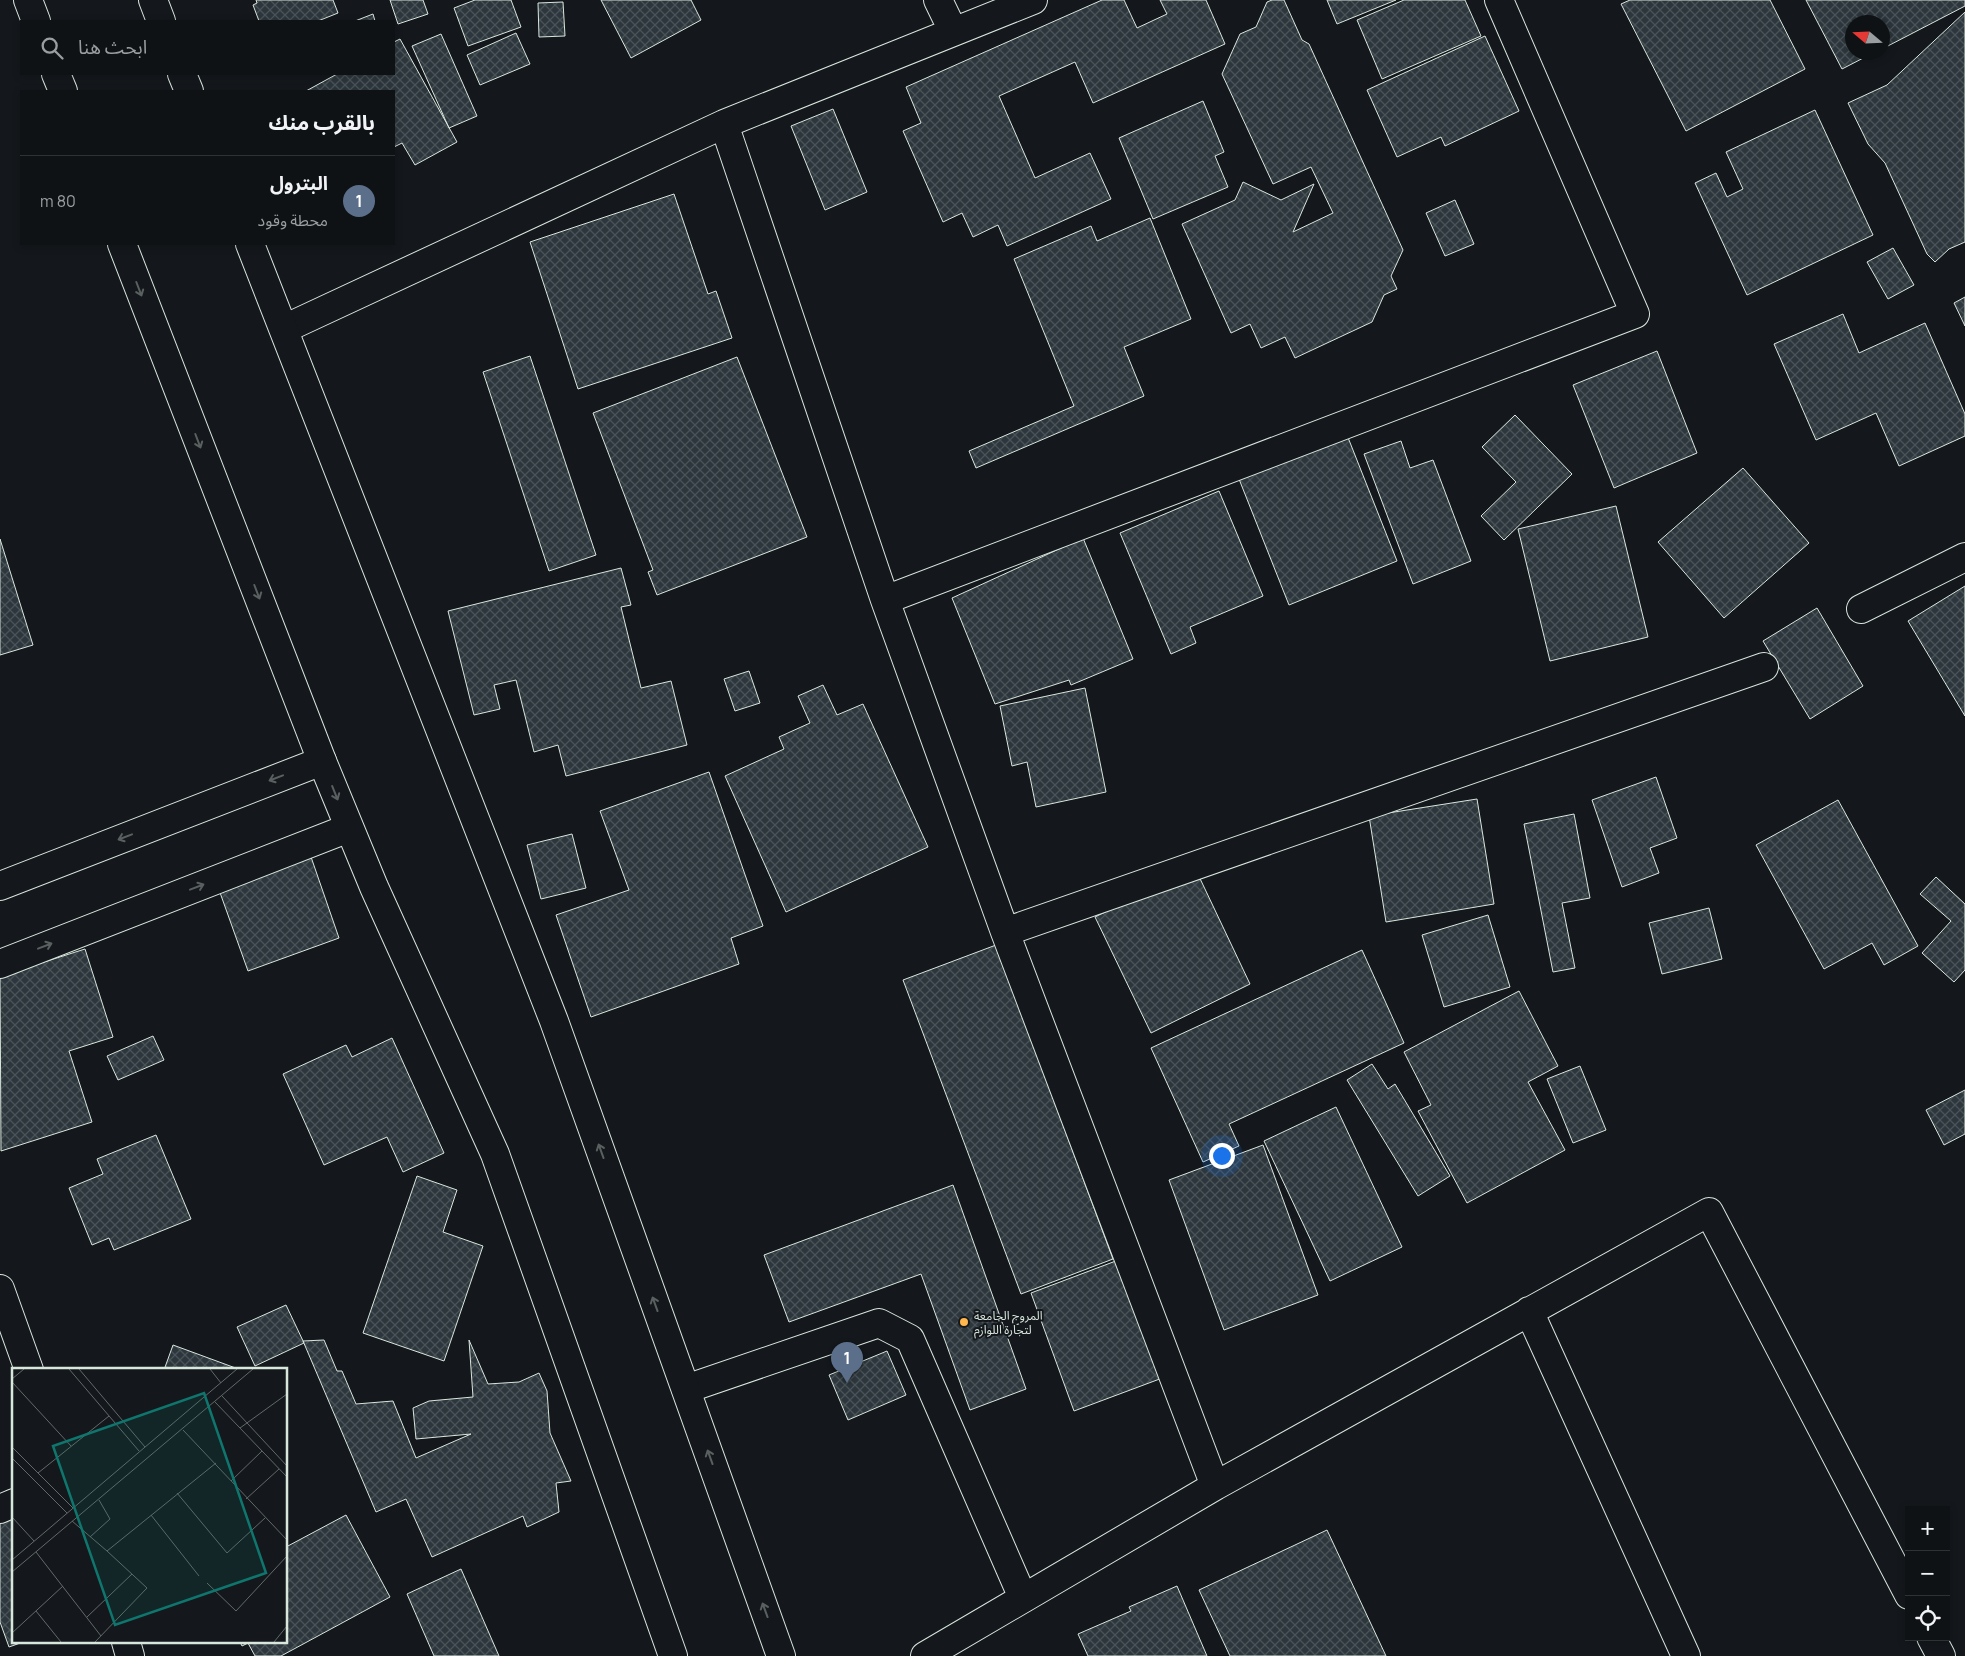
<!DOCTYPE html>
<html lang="ar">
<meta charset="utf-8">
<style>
:root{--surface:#0f1215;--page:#181b1e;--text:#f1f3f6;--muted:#9b9ea0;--line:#2f3234;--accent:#8c9099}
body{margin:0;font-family:Manrope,"Noto Sans Arabic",sans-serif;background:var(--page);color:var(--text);direction:rtl}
.controls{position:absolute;right:15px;bottom:15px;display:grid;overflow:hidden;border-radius:0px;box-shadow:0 2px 8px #0003}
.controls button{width:45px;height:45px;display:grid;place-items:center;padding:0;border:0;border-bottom:1px solid var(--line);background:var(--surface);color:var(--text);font:25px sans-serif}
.compass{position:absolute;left:1845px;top:15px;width:45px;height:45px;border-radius:50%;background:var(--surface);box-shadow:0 2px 8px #0003;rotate:289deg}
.you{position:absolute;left:1221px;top:1155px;width:18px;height:18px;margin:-12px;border:4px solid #fff;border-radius:50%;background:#1a73e8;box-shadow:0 0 0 8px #1a73e833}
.badge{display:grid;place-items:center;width:32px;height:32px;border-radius:50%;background:var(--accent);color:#fff;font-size:16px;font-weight:700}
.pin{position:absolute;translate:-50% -41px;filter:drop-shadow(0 1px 2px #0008)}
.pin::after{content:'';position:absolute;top:26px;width:18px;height:15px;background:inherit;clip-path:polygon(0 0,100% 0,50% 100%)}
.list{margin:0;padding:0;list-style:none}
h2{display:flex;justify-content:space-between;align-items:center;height:65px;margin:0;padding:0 20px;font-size:21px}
h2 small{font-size:16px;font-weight:400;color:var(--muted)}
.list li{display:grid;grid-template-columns:32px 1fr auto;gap:15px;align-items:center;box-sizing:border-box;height:90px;padding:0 20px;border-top:1px solid var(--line)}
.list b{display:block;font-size:19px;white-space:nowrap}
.list p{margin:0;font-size:16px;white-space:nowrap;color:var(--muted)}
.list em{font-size:16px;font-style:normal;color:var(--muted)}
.icon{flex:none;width:28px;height:28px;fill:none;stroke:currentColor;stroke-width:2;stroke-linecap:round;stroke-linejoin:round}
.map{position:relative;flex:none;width:1965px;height:1656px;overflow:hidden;direction:ltr}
.search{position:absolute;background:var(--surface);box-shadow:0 2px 8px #0003;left:20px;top:20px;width:375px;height:55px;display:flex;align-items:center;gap:12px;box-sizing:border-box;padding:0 18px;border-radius:0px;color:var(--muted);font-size:19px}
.panel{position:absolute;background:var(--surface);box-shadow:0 2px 8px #0003;left:20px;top:90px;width:375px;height:155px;border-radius:0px;direction:rtl}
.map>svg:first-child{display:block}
</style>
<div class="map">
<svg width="1965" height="1656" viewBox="0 0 1965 1656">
<defs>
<pattern id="building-cross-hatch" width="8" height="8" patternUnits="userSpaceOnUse" patternTransform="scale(1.25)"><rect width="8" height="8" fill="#2c363c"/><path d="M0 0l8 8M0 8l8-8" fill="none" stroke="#4a5358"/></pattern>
</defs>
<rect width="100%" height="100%" fill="#14181c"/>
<!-- building -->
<path fill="url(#building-cross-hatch)" stroke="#d8e6dc" d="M256,0H333L338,13L318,21H259L253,5L257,3Z
M390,0H423L428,14L398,24Z
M475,0H511L521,27L468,46L454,8Z
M601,0H691L701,20L631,58Z
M1102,0H1124L1137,28L1167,14L1160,0H1206L1225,44L1093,103L1075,62L999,96L1035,178L1090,153L1111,199L1007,246L998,225L973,237L962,213L943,222L903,131L921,123L906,87Z
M1272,0H1284L1302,40L1309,44L1403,250L1391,276L1397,289L1384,295L1372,322L1295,358L1285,337L1261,348L1250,324L1231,333L1182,224L1235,200L1243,182L1281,200L1314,184L1293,232L1333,213L1311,167L1273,184L1222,74L1240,34L1256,27L1267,2Z
M1327,0H1396L1337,24Z
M1404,0H1465L1481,36L1382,79L1357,20Z
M1630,0H1770L1805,69L1686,131L1621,4Z
M1806,0H1965V6L1882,49V22H1852V52H1875L1842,69Z
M563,2L565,36L539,37L538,3Z
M1965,12V242L1949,249L1935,262L1927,254L1885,163L1868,144L1848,103L1887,85Z
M373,14L375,21H355Z
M516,33L530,64L480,85L467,55Z
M441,34L477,116L449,128L412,46Z
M1485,36L1519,111L1445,146L1441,137L1397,157L1367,90Z
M400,39L457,142L415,165L402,143L394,147V91H306L337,74H394V42Z
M1203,101L1224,152L1215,156L1228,187L1153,219L1119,138Z
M833,109L867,192L825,210L791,126Z
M1815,110L1873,235L1747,295L1695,183L1716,173L1727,197L1743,189L1726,152Z
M674,194L708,294L716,291L732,338L578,389L530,242Z
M1455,200L1474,244L1445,256L1426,213Z
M1150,218L1191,319L1124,347L1144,396L976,468L969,451L1074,406L1014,259L1091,226L1097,241Z
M1893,248L1914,285L1888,299L1867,262Z
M1965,297V326L1954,303Z
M1843,314L1859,353L1925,323L1965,414V436L1899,466L1876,413L1816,440L1774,344Z
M1657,351L1697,453L1614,488L1573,385Z
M530,356L596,555L549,571L483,372Z
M737,357L807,537L657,595L648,572L653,570L593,413Z
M1515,415L1572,474L1504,540L1481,516L1516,482L1482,447Z
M1347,435L1397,561L1289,605L1239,479Z
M1401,441L1410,468L1433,460L1471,561L1413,584L1364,454Z
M1743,468L1809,543L1724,618L1658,542Z
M1219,491L1263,596L1190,627L1196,643L1171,654L1120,533Z
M1616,506L1648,637L1550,661L1518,529Z
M1083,538L1133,659L1071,685L1069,680L995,704L952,598Z
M0,539L33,645L0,655Z
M621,568L631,605L621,607L641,688L671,681L687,745L566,776L558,745L534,752L516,680L494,685L500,709L474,715L448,611Z
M1965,586V716L1908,621Z
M1817,608L1863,686L1810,719L1763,641Z
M749,671L760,703L735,711L724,679Z
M823,685L837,715L863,704L928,847L786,912L725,776L784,749L779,737L810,723L798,696Z
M1085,688L1106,792L1036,807L1027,762L1012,766L1000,706Z
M709,772L763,926L731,938L739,964L591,1017L556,915L629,890L600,811Z
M1656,777L1677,838L1650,848L1659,873L1622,887L1592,800Z
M1477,799L1494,904L1386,922L1369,816Z
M1838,800L1918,946L1884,965L1872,943L1824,969L1756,845Z
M1574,814L1590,898L1562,903L1575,968L1553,972L1524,824Z
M572,834L586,888L541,899L527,845Z
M310,854L339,938L248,971L218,887Z
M1195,868L1250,984L1151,1033L1095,917Z
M1936,877L1965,904V970L1954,982L1922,953L1951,921L1920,894Z
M1709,908L1722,959L1662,974L1649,923Z
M1488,915L1510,987L1444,1007L1422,935Z
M996,945L1113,1259L1021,1294L903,980Z
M85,949L113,1037L69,1051L92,1122L1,1151L0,976Z
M1362,950L1404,1043L1229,1124L1239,1146L1203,1162L1151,1048Z
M1519,991L1558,1066L1528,1082L1565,1150L1467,1203L1418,1111L1431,1105L1404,1052Z
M153,1036L164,1060L118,1080L107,1056Z
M392,1038L444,1153L403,1172L387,1137L324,1165L283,1074L346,1045L352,1057Z
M1372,1064L1388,1089L1395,1084L1450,1176L1418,1196L1347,1080Z
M1580,1066L1606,1130L1573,1143L1547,1079Z
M1965,1090V1134L1944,1145L1926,1110Z
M1336,1107L1402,1247L1330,1281L1264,1141Z
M156,1135L191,1219L114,1250L109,1238L92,1245L69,1188L103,1174L97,1159Z
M1263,1145L1318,1295L1224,1330L1169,1180Z
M417,1176L457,1190L443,1232L483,1246L444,1361L363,1333Z
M953,1185L1026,1389L970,1410L921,1274L789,1322L764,1255Z
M1121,1259L1165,1377L1074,1411L1031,1293Z
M286,1305L304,1343L255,1366L237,1327Z
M324,1340L337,1371H342L356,1404L393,1401L416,1458L471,1434L416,1439L413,1408L429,1401L473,1397L469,1340L488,1384L519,1382L539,1373L547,1391L550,1433L571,1481L556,1483L559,1512L527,1527L523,1516L432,1557L406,1499L376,1512L303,1341Z
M173,1345L241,1370H164Z
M887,1351L906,1395L848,1420L829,1375Z
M14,1507V1642H23L9,1647L0,1622V1512Z
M346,1515L390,1597L281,1656H255L248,1643L242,1646L240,1642H286V1547Z
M1327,1530L1386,1656H1230L1199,1590Z
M461,1569L499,1656H434L407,1594Z
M1177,1586L1207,1656H1088L1078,1634L1131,1611L1129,1607Z"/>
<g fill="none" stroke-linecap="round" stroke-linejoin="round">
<defs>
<path id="street" d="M938,0L953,31
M724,124L885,600L1005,932L1215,1486L925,1656
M284,329L724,124L1033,0
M885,600L1635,314L1499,0
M1861,609L1965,557
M0,886L322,761
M1005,932L1764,667
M0,964L349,828
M0,1289L29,1370
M1529,1311L1686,1656
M686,1389L879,1323L910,1339L1023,1598
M1215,1486L1709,1212L1909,1595
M0,1509L14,1503
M1931,1637L1941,1656
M126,1642L130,1656"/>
<path id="secondary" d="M28,0L36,21
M153,0L161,21
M56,74L63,91
M182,74L189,91
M122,244L322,761L374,887L495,1154L673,1656
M250,244L554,1021L781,1656"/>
</defs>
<!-- street casing -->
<use href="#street" stroke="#d8e6dc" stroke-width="30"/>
<!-- secondary casing -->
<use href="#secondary" stroke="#d8e6dc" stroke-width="30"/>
<!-- street -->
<use href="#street" stroke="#14181c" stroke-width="28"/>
<!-- secondary -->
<use href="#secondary" stroke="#14181c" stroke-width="28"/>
</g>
<!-- one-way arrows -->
<defs><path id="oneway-shaft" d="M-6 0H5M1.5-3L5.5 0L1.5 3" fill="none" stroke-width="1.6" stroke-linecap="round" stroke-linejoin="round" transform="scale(1.25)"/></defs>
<g stroke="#59605f">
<use href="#oneway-shaft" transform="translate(139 289) rotate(69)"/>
<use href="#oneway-shaft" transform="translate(198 441) rotate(69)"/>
<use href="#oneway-shaft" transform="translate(257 592) rotate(69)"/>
<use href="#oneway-shaft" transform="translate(276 778) rotate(159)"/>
<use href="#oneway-shaft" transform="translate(335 793) rotate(68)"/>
<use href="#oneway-shaft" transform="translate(125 837) rotate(159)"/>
<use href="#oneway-shaft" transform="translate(197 887) rotate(-21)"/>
<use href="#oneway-shaft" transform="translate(45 946) rotate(-21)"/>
<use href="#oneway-shaft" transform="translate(601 1151) rotate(-110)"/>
<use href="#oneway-shaft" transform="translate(655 1304) rotate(-110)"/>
<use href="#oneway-shaft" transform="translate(710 1457) rotate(-110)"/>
<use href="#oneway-shaft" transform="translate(765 1610) rotate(-110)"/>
</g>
<!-- markers -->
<circle fill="#ffb74d" stroke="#14181c" stroke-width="2" cx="964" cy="1322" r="5"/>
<g text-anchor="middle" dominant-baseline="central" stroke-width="4" stroke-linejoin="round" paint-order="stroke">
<!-- poi labels -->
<g font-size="12" fill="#d8e6dc" stroke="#14181c" text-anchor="start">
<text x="974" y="1315">المروج الجامعة<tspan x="974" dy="14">لتجارة اللوازم</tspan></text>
</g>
</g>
<!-- overview -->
<g transform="translate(12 1368)">
<rect width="275" height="275" fill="#14181c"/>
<path fill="none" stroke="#626a69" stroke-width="1" d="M57,1L127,83M67,1L133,79M198,1L209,15M0,11L12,1M0,14L59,78M210,28L275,98M203,34L275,109M228,60L275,26M171,62L275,172M0,79L61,140M0,90L55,145M26,105L97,48M219,113L250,83M165,125L215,185L253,150M234,131L267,101M139,147L187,208M0,149L22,173M60,153L95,183L204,95M78,169L98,151L87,132M24,184L89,268M0,192L225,1M0,204L241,1M195,215L224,243L275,188M24,243L49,274M75,249L120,206M0,265L51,218M83,274L135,220L95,183M262,274L275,258"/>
<path fill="#0f766e" fill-opacity="0.15" stroke="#0f766e" stroke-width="2.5" d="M192,25L254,205L103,257L41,78Z"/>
<rect width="275" height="275" fill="none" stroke="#d8e6dc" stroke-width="2.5"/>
</g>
</svg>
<div class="controls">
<button>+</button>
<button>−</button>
<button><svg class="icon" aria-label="locate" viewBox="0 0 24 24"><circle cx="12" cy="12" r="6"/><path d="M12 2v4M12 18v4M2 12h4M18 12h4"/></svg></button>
</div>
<svg class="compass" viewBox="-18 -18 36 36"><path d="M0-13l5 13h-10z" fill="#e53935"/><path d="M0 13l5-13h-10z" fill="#9b9ea0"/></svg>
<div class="you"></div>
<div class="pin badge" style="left:847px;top:1383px;background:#5c6f8a">1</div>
<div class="search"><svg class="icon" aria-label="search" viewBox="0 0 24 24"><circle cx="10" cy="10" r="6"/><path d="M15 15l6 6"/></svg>ابحث هنا</div>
<section class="panel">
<h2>بالقرب منك<small></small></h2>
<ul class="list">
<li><span class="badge" style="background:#5c6f8a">1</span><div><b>البترول</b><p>محطة وقود</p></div><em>80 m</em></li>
</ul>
</section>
</div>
